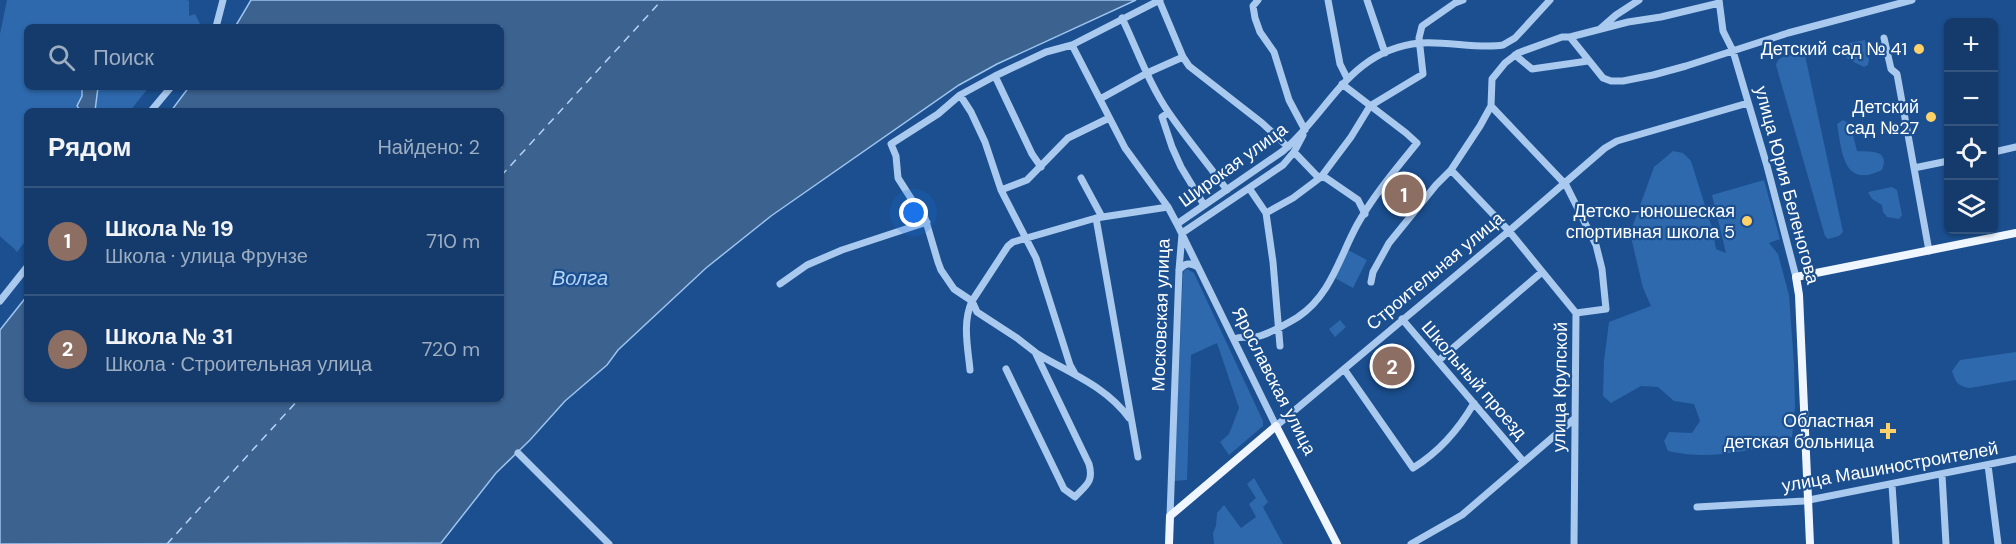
<!DOCTYPE html>
<html lang="ru">
<meta charset="utf-8">
<style>
:root{--surface:#143b6b;--page:#214673;--text:#f1f3f6;--muted:#9dadc1;--line:#33557e;--accent:#95b2f1}
body{margin:0;font-family:"DM Sans",sans-serif;background:var(--page);color:var(--text)}
.controls{position:absolute;right:18px;top:18px;display:grid;overflow:hidden;border-radius:9px;box-shadow:0 2px 4px #0004}
.controls button{width:54px;height:54px;display:grid;place-items:center;padding:0;border:0;border-bottom:2px solid var(--line);background:var(--surface);color:var(--text);font:30px sans-serif}
.you{position:absolute;left:914px;top:213px;width:21px;height:21px;margin:-15px;border:4px solid #fff;border-radius:50%;background:#1a73e8;box-shadow:0 0 0 9px #1a73e833}
.badge{display:grid;place-items:center;width:39px;height:39px;border-radius:50%;background:var(--accent);color:#fff;font-size:20px;font-weight:700}
.pin{position:absolute;translate:-50% -50%;border:3px solid #fff;box-shadow:0 2px 6px #0006}
.list{margin:0;padding:0;list-style:none}
h2{display:flex;justify-content:space-between;align-items:center;height:78px;margin:0;padding:0 24px;font-size:26px}
h2 small{font-size:20px;font-weight:400;color:var(--muted)}
.list li{display:grid;grid-template-columns:39px 1fr auto;gap:18px;align-items:center;box-sizing:border-box;height:108px;padding:0 24px;border-top:2px solid var(--line)}
.list b{display:block;font-size:22px;white-space:nowrap}
.list p{margin:0;font-size:20px;white-space:nowrap;color:var(--muted)}
.list em{font-size:20px;font-style:normal;color:var(--muted)}
.icon{flex:none;width:33px;height:33px;fill:none;stroke:currentColor;stroke-width:2;stroke-linecap:round;stroke-linejoin:round}
.map{position:relative;flex:none;width:2016px;height:544px;overflow:hidden}
.search{position:absolute;background:var(--surface);box-shadow:0 2px 4px #0004;left:24px;top:24px;width:480px;height:66px;display:flex;align-items:center;gap:15px;box-sizing:border-box;padding:0 21px;border-radius:9px;color:var(--muted);font-size:22px}
.panel{position:absolute;background:var(--surface);box-shadow:0 2px 4px #0004;left:24px;top:108px;width:480px;height:294px;border-radius:9px}
.map>svg:first-child{display:block}
</style>
<div class="map">
<svg width="2016" height="544" viewBox="0 0 2016 544">
<rect width="100%" height="100%" fill="#1b4f8f"/>
<!-- green -->
<path fill="#2e69ad" d="M7,0H187L189,1V16L195,14L200,24L198,27H27V87H149L130,111H27V239L17,252C12,245 5,242 0,236V34Z
M1865,40L1869,60L1868,65L1864,67L1848,59L1840,49V45Z
M1803,53L1805,55L1843,232L1839,236L1828,239L1825,236L1776,65C1778,54 1793,55 1803,53Z
M1843,120L1850,124L1851,127L1857,151C1871,152 1890,149 1882,170C1843,189 1842,152 1837,124Z
M1673,151L1683,153L1691,161L1713,231L1716,249L1726,253L1712,195L1764,180L1780,239L1769,243L1778,254L1789,295L1794,364L1795,406L1792,437C1754,451 1708,461 1668,451L1664,441L1669,432L1692,433L1700,421L1694,404L1674,401L1658,387L1641,386L1611,403L1603,396L1604,361L1609,322L1651,306L1643,288L1630,233L1654,167Z
M1892,187L1897,190L1902,215L1899,219L1887,217L1883,212L1882,205L1872,199L1868,192Z
M1348,250L1367,260L1353,288L1333,277Z
M1187,269L1194,273L1263,421V426L1229,455L1220,442L1229,434L1239,408L1217,343L1191,355L1187,480L1174,481L1183,275L1184,271Z
M1340,320L1346,327L1335,337L1329,329Z
M2016,352V380L1970,388C1958,387 1955,381 1952,371L1960,360Z
M1254,478L1268,502L1263,507L1283,544H1214L1213,533L1216,526L1217,513L1224,505L1241,528L1256,517L1249,504L1256,498L1247,484Z"/>
<!-- water -->
<path fill="#3c6290" stroke="#9cc4f0" stroke-width="1.5" d="M251,0H1136L997,64L959,85L771,216L706,268L618,350L607,365L565,401L530,440L496,473L441,543L0,544V330L27,296V399H501V111H171L189,87H501V27H235Z
M82,87H98L95,111H81L77,106L82,96Z"/>
<g fill="none" stroke-linecap="round" stroke-linejoin="round">
<!-- ferry -->
<path stroke="#b5d3f5" stroke-width="1.5" stroke-dasharray="8 6" stroke-linecap="butt" d="M501,176L662,0
M167,544L299,399"/>
<!-- minor -->
<path stroke="#a9c9ee" stroke-width="7" d="M1159,0L1183,57L1189,66L1262,123L1288,147
M1258,0L1253,6L1255,18L1260,32L1274,52L1289,100L1305,130
M1328,0L1340,64L1347,78
M1367,0L1385,53
M1719,0L1723,31L1733,51L1767,166L1796,277
M1122,18C1137,49 1149,84 1169,113C1187,139 1208,164 1227,190
M216,27L223,0
M1600,29L1616,15L1639,0
M1570,37L1603,78L1611,81H1623L1653,75L1686,66L1788,33L1912,0
M1884,38L1891,69L1897,74L1929,251
M1072,45L1125,148L1168,207L1177,224L1276,426L1509,231L1605,148L1617,141L1748,103
M1515,55L1532,69L1588,61
M995,76L1032,154L1041,167
M960,95L971,112L985,142L1001,190L1036,258L1070,365L1075,374
M1100,99L1147,73L1183,57
M1491,106L1566,185L1596,245L1602,269L1606,309L1576,313
M151,111L171,87
M1168,113L1162,117L1172,147L1181,167L1204,205
M1294,152L1317,176L1326,178L1358,200L1365,214
M1994,152L2016,147
M1914,168L1948,161
M1451,170L1509,231L1576,313L1574,544
M1081,178L1102,217
M1249,188L1266,213L1273,262L1280,346
M1001,190L1027,180L1068,138L1109,118
M1266,213L1293,198L1321,177L1351,137L1370,106L1423,74L1419,38L1422,26L1455,3L1463,0
M1096,218L1138,457
M1177,224L1283,151C1330,111 1349,50 1420,43C1447,41 1479,49 1503,45L1515,38L1550,0
M1182,233L1283,165L1294,152L1303,135
M1179,270C1185,263 1190,262 1198,267
M1371,282L1373,272L1389,243L1436,185L1451,170L1480,126L1491,106L1492,79L1505,63L1518,53L1562,37H1570L1628,22L1661,17L1719,3
M780,284L807,265L842,250L927,222
M0,301L27,267
M1402,319L1523,461
M1234,339C1241,336 1248,338 1256,337C1270,334 1286,324 1298,317C1331,295 1339,258 1357,225C1373,196 1396,169 1417,143L1406,133L1342,84
M1036,353C1069,373 1106,386 1129,418
M1438,361L1542,272
M1006,369L1064,489L1075,497C1086,485 1094,482 1089,464L1035,352L1017,338L977,312L972,301L954,289L941,270L938,262L922,208L912,200L898,178L896,156L891,144L938,114L960,95L995,76L1046,52L1072,45L1160,0
M1344,369L1413,468C1439,452 1459,429 1474,403
M970,370C968,348 962,323 972,301L1008,246L1013,242L1096,218L1168,207
M518,453L609,544
M1988,465L1998,544
M1942,475L1946,544
M1892,485L1896,544
M1697,507L1804,501L2016,459
M1170,516L1179,270L1182,234
M1411,544L1462,515L1574,419"/>
<!-- major -->
<path stroke="#f0f6ff" stroke-width="8" d="M1169,544L1170,516L1276,426L1337,544
M1810,544L1799,295L1796,277L2016,233"/>
</g>
<!-- markers -->
<g fill="#ffd166" stroke="#1b4f8f" stroke-width="2">
<circle cx="1919" cy="49" r="6"/>
<circle cx="1931" cy="117" r="6"/>
<circle cx="1747" cy="221" r="6"/>
<path d="M1885 422h6v6h6v6h-6v6h-6v-6h-6v-6h6z"/>
</g>
<g text-anchor="middle" dominant-baseline="central" stroke-width="4.5" stroke-linejoin="round" paint-order="stroke">
<!-- poi labels -->
<g font-size="18" fill="#fff" stroke="#1b4f8f" text-anchor="end">
<text x="1907" y="49">Детский сад № 41</text>
<text x="1919" y="107">Детский<tspan x="1919" dy="21">сад №27</tspan></text>
<text x="1735" y="211">Детско-юношеская<tspan x="1735" dy="21">спортивная школа 5</tspan></text>
<text x="1874" y="421">Областная<tspan x="1874" dy="21">детская больница</tspan></text>
</g>
<!-- street labels -->
<g font-size="18" fill="#fff" stroke="#1b4f8f">
<text transform="translate(1233 165) rotate(-36)">Широкая улица</text>
<text transform="translate(1787 185) rotate(75)">улица Юрия Беленогова</text>
<text transform="translate(1435 271) rotate(-40)">Строительная улица</text>
<text transform="translate(1161 315) rotate(-88)">Московская улица</text>
<text transform="translate(1474 380) rotate(49)">Школьный проезд</text>
<text transform="translate(1274 381) rotate(63)">Ярославская улица</text>
<text transform="translate(1560 387) rotate(-89)">улица Крупской</text>
<text transform="translate(1890 467) rotate(-10)">улица Машиностроителей</text>
</g>
<!-- water labels -->
<g font-size="20" font-style="italic" fill="#b5d3f5" stroke="#1b4f8f">
<text x="580" y="278">Волга</text>
</g>
</g>
</svg>
<div class="controls">
<button>+</button>
<button>−</button>
<button><svg class="icon" aria-label="locate" viewBox="0 0 24 24"><circle cx="12" cy="12" r="6"/><path d="M12 2v4M12 18v4M2 12h4M18 12h4"/></svg></button>
<button><svg class="icon" aria-label="layers" viewBox="0 0 24 24"><path d="M12 4l9 5-9 5-9-5zM3 14l9 5 9-5"/></svg></button>
</div>
<div class="you"></div>
<div class="pin badge" style="left:1404px;top:194px;background:#8d6e63">1</div>
<div class="pin badge" style="left:1392px;top:366px;background:#8d6e63">2</div>
<div class="search"><svg class="icon" aria-label="search" viewBox="0 0 24 24"><circle cx="10" cy="10" r="6"/><path d="M15 15l6 6"/></svg>Поиск</div>
<section class="panel">
<h2>Рядом<small>Найдено: 2</small></h2>
<ul class="list">
<li><span class="badge" style="background:#8d6e63">1</span><div><b>Школа № 19</b><p>Школа · улица Фрунзе</p></div><em>710 m</em></li>
<li><span class="badge" style="background:#8d6e63">2</span><div><b>Школа № 31</b><p>Школа · Строительная улица</p></div><em>720 m</em></li>
</ul>
</section>
</div>
